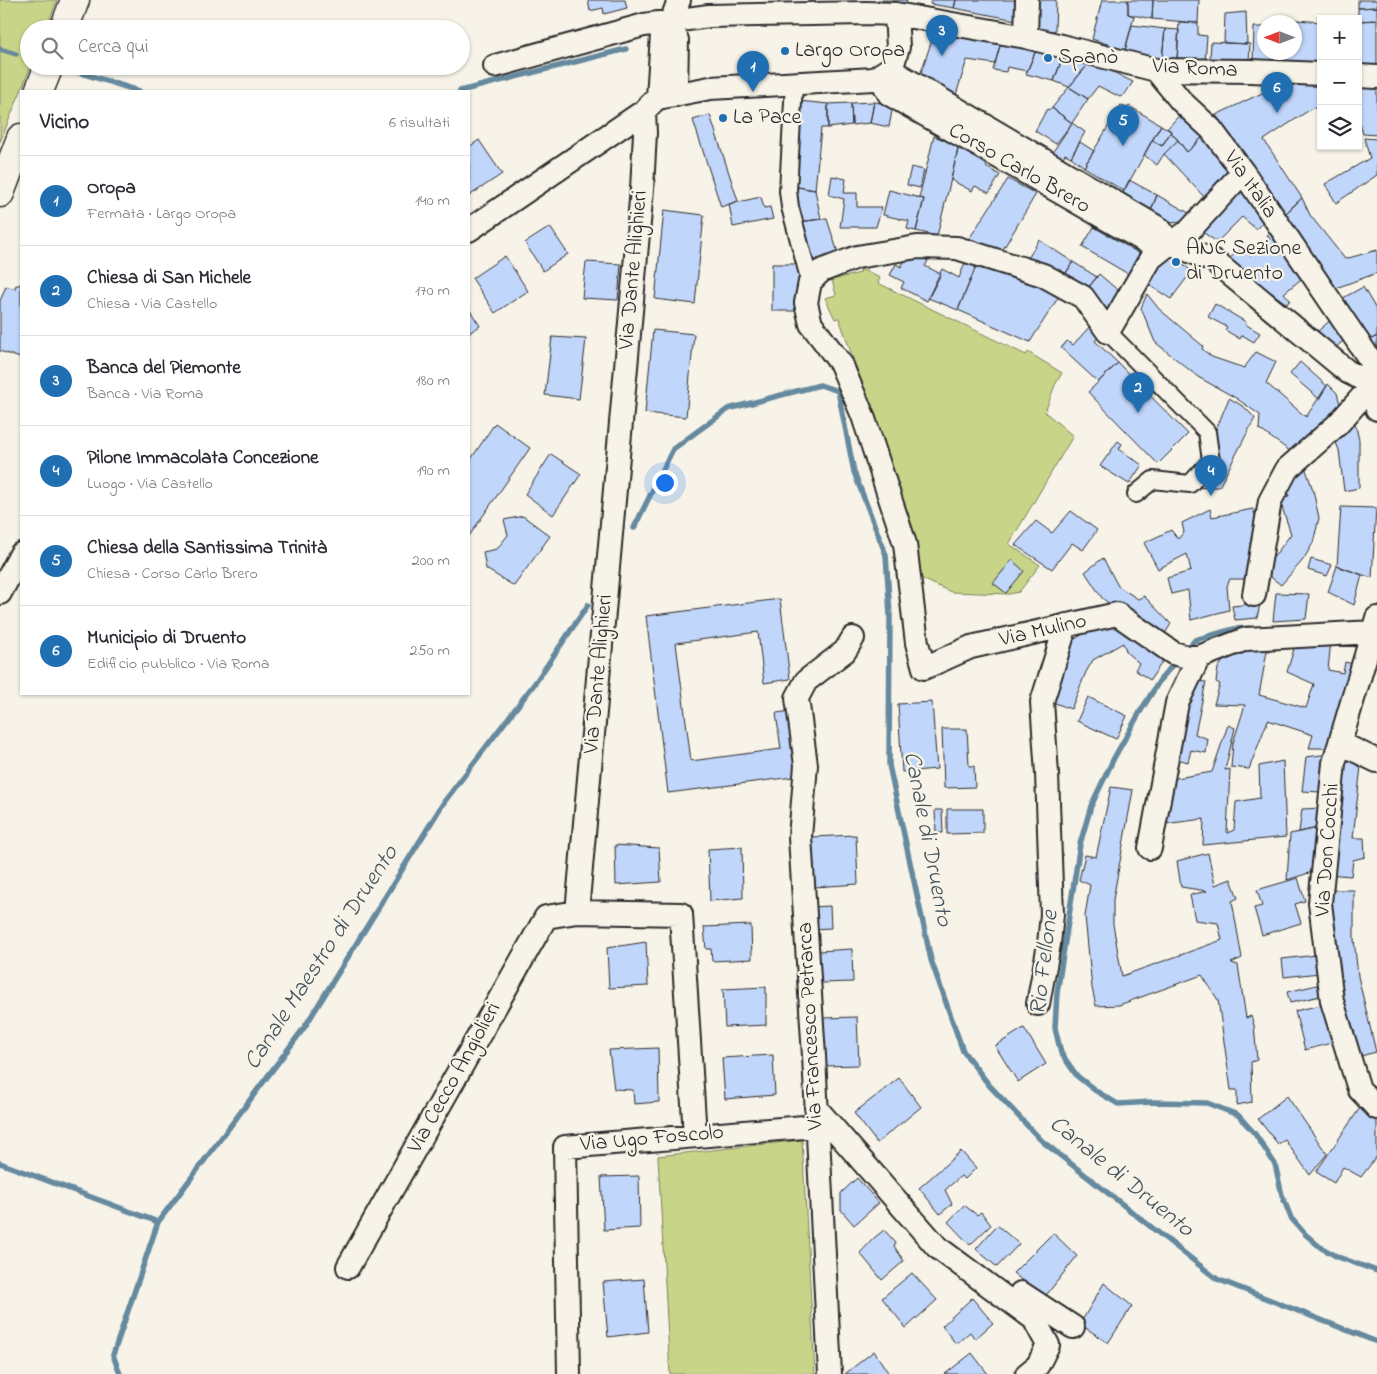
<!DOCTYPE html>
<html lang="it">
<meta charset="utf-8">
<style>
:root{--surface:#fff;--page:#f2f2f3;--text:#2b2b33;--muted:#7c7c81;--line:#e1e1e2;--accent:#1f6fb2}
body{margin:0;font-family:"Indie Flower",sans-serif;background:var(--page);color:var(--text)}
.controls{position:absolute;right:15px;top:15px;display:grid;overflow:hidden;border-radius:0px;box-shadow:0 1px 4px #0004}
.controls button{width:45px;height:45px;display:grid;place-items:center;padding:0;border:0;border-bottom:1px solid var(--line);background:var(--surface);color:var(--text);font:25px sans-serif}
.compass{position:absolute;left:1257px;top:15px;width:45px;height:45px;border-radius:50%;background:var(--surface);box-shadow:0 1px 4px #0004;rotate:270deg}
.you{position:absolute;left:664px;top:482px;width:18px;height:18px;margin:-12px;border:4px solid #fff;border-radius:50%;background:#1a73e8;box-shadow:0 0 0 8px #1a73e833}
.badge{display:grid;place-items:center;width:32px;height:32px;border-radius:50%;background:var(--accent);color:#fff;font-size:16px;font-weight:700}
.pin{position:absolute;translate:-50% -41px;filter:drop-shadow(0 1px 2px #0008)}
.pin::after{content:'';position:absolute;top:26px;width:18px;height:15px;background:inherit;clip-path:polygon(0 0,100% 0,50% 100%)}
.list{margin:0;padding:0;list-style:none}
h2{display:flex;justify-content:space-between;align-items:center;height:65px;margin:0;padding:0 20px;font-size:21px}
h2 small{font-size:16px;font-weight:400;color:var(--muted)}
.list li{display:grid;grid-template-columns:32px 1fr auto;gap:15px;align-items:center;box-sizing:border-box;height:90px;padding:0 20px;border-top:1px solid var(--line)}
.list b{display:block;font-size:19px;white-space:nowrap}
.list p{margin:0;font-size:16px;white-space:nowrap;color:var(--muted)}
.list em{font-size:16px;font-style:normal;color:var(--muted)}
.icon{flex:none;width:28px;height:28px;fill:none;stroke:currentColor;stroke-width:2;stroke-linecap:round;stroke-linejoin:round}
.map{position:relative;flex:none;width:1377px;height:1374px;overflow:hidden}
.search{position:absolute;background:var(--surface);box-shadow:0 1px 4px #0004;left:20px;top:20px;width:450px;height:55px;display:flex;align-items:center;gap:12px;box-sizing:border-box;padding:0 18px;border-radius:28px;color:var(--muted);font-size:19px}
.panel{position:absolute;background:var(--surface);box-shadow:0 1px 4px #0004;left:20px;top:90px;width:450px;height:605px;border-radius:0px}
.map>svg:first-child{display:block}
</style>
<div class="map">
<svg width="1377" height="1374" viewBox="0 0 1377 1374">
<rect width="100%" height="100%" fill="#f7f3e8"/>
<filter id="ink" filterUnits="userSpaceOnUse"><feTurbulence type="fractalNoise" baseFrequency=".02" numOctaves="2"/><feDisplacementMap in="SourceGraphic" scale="10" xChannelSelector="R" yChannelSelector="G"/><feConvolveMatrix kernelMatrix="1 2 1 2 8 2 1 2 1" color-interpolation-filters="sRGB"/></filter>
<g filter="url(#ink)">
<!-- green -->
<path fill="#c8d589" stroke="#7a805a" d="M0,0H57L46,29H29V66H31L0,142Z
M861,269L880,278L878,283L1026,355L1028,352L1062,373L1055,385L1045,412L1073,436L1009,544L1040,565L1019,592L1009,594L951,592L920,578L894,475L839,318L835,319L825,298L836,295L832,280L860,273Z
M802,1140L815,1374H670L658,1156Z"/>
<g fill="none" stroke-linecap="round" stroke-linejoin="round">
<!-- stream -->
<path stroke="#65899e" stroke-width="5.5" d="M0,49L16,54
M78,72L139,91
M460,91L626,49
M634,528L673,449L728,409L820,385L838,391L854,472L886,555L890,615L889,765L931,960L963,1051L989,1085L1042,1141L1217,1279L1377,1342
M1185,651L1195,640L1234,629L1249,628
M1177,660L1160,680L1140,712L1114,758L1091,806L1080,844L1057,993L1055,1028L1061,1053L1077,1076L1096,1091L1118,1104L1152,1102L1207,1103L1238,1115L1255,1134L1275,1164L1282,1195L1291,1218L1305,1234L1320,1247L1338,1257L1377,1271
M0,1163L158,1222
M120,1374L113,1355L158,1222L304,1028L444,802L535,683L588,605"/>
</g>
<!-- building -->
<path fill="#c1d6fb" stroke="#2b2b2b" d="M588,0H625L627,8L604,14L603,8L590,11Z
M877,0H907L906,3H875Z
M931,0H956L954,8L930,4Z
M956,0H1021V21L954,8Z
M1033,0H1056L1055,31L1033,29Z
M1102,0H1128V14L1134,16L1125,50L1092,39Z
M1128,0H1153L1152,19L1128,14Z
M1153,0H1199L1198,23L1152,19Z
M1358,0H1377V7L1358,8Z
M1377,7V20L1358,21V8Z
M1246,12L1247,44L1224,43L1225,14Z
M1285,19L1321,22V64L1253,62L1254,27H1264V52H1294L1298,29H1294V22H1285Z
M1377,20V67L1358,66V21Z
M1179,22L1198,23V35L1207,36L1205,62L1177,60Z
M1132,25L1165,29L1162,59L1124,54Z
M1165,29L1179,30L1177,60L1162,59Z
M934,34L1001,42L995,64L967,60L954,101L918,81Z
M1001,42L1037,48L1027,71L1007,67L1006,72L993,70Z
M1211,42L1250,44L1249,62L1210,59Z
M1037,48L1064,53L1054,81L1026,74Z
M1064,53L1091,61L1069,87L1054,81Z
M1091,61L1133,82L1125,94L1120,97L1098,86L1088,99L1069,87Z
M1285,82L1321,83V117L1314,107L1264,140L1302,198L1285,214L1216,115Z
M1358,85L1377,86V135L1363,134L1358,118Z
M1069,87L1088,99L1072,123L1052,108Z
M799,101L828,104V128H821L815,190L792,186Z
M874,102L893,105L889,127L870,123Z
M874,102L870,123L852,125L851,103Z
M851,103L852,125L828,128V104Z
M1121,105L1127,108L1129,106L1161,125L1124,191L1084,167Z
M1052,108L1072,123L1056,144L1035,131L1047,109L1050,110Z
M1183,111L1205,135L1187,152L1171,132V131L1167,129Z
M710,115L738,201L721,207L693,120Z
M1072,123L1085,132L1071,157L1065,154L1061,161L1050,156Z
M1161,125L1171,131L1162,146L1152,140Z
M1171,132L1178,140L1164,154L1157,165L1144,155L1152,140L1162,146Z
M1205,135L1233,171L1206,199L1164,154L1178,140L1187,152Z
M934,136L959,146L937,236L916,231L924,199L919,198Z
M1364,138L1377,139V175L1336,203L1325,184L1370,158Z
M479,140L502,174L469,196V147Z
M1080,142L1094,151L1084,167L1071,157Z
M958,148L988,164L986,167L1000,175L989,193L975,186L972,191L951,180Z
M911,167L924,170L920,188L907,185Z
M832,176L846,179L844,193H857V207H882L876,227H840L844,199L829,195Z
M1008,179L1036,194L999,256L967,242Z
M1129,180L1157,195L1150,213L1121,197Z
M1241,183L1264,221L1256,229L1242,217L1217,242L1198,229Z
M792,186L815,190L821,219L799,222Z
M889,190L924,199L916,231L907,229L909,221L883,215Z
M1157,195L1189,213L1191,217L1189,221L1171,223L1150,213Z
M761,197L764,208L770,207L773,219L733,227L729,204Z
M1302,198L1310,215L1345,259L1377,250V273L1336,288L1285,214Z
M664,210L704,215L695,304L655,299Z
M821,219H827L839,256L812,268L799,222Z
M550,227L568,254L543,271L525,243Z
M1094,227L1142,255L1130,275L1082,247Z
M1274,231L1305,276L1284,293L1290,300L1287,304L1252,279L1230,258L1243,247L1251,256L1270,239L1267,235Z
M1039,240L1073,262L1061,281L1027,260Z
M910,251L928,261L925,266L941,274L927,301L901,288L904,282L890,275L896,264L901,267Z
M1166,253L1192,271L1171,299L1146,283Z
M505,256L528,291L495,313L472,278Z
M967,258L978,262L958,310L928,298L942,269L959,278Z
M979,259L1063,290L1030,342L958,310Z
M586,262L621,264L618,300L582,298Z
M1073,262L1097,277L1084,293L1062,279Z
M772,264H800L797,311H772Z
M1099,274L1121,293L1106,311L1084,293Z
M21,284V358H20L0,351V301L6,286L15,289V286Z
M1363,287L1377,311V336L1368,341L1343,298Z
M1147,294L1159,309L1203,346L1202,349L1212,357L1244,368L1256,352L1276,362L1266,383L1306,417L1328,384L1337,393L1341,408L1297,456L1259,429L1260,415L1236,398L1198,377L1155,342L1141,308Z
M1215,304L1246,322L1245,324L1260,333L1254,342L1242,335L1240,339L1225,330L1227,327L1208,317Z
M469,309L480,326L469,333Z
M1334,317L1349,336L1335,348L1317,332Z
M1091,325L1101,335L1095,341L1118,363L1098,382L1061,348L1067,341L1073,345Z
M653,330L694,334L686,417L645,413Z
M1377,336V356L1368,341Z
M552,337L586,339L579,399L545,395Z
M1300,362L1327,386L1319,399L1290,374Z
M1118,363L1188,434L1158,464L1088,392Z
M1229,398L1244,407L1255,418L1219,487L1192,488Z
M1353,414L1359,440V488L1344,491L1339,450L1332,433Z
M495,423L530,448L469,536V462Z
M1118,441L1122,444L1119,449L1142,465L1129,484L1100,466Z
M551,454L581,474L553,515L525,494Z
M1303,461L1313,490L1319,518L1313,543L1303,560L1281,585L1263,571L1291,534L1279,498L1289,496L1284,479Z
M1341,507L1376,508L1372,578L1337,566Z
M1210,509L1212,517L1253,509L1256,518L1249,579H1230L1227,586L1229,610L1191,620L1188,590L1171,594L1167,578L1191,571L1187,554L1158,569L1144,543L1171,530L1178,539L1184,532L1182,523Z
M1071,511L1097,530L1083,550L1072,543L1052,569L1015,545L1036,521L1052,533Z
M523,516L550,536L514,586L486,569L483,552L497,549L508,535L504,520Z
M1103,558L1118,586L1138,599L1144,596L1171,624L1162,638L1139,627L1102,598L1085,572Z
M1311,559L1332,565L1327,576L1308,570Z
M1012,560L1024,571L1006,593L993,583Z
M1337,566L1362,575L1354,605L1328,592Z
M1276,593L1309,594L1306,619L1273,621Z
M780,599L790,679L764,683L758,632L676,643L691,761L781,749L776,713L793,711L801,776L668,793L646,616Z
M1261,600L1257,618L1235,620L1232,606L1252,604Z
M1115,619L1167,655L1150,680L1135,670L1139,663L1127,653L1123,643L1093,660L1086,672L1071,709L1047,700L1070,642L1093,628Z
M1331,640L1328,670L1343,673L1345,662L1353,664L1333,748H1309L1313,735L1268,720L1249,769L1231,767L1233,743L1245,705L1214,704L1220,684L1216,682L1218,668L1233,647L1277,643L1275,651H1267L1259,695L1306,708L1314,684L1287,672L1296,642Z
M1191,681L1206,682L1195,734L1208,739L1206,753L1191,750L1188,762L1170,757Z
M1088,697L1127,716L1116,739L1077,721Z
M932,702L937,769L902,772L898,704Z
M1228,725L1235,728L1225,770L1230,769L1227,833L1234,830L1236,802L1260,798L1259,766L1283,761L1286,837L1203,845L1204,819L1156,825L1165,780L1212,772Z
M942,729H967L969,766H974L975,787L944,788Z
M1340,747L1362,757L1353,838H1364L1365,857L1353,860L1351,876L1327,874Z
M1329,754L1322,792L1302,791L1306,757Z
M1111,787L1133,790L1113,900V924L1122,976L1222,940L1218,923L1195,920L1190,895L1207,891L1181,887L1177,861L1208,853L1215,885L1231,879L1238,898L1232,901L1242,958L1231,963L1238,965L1246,1018L1251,1016L1254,1025L1257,1060L1251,1062L1252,1102L1237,1105V1090H1231L1218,1000L1202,975L1119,1005L1096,1006L1092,988L1085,916L1090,885L1079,880L1085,855L1096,857Z
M1322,808L1318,828L1299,832L1302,809Z
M947,809H983V833L947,834Z
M935,810H942L943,833H936Z
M1318,828L1312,872L1287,880L1290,834Z
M856,835L858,884L815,887L812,837Z
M615,845L659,848L661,882L616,885Z
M742,847L743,898L710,901L708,849Z
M1298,878L1305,901L1295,904L1301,923L1262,935L1254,908L1262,906L1257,890Z
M1326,890H1354V939L1358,976L1376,1052L1353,1058L1327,937Z
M830,906L831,928L813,929L812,907Z
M751,925L752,959L712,961L711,949H706L704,927Z
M646,942L648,986L609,988L607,948Z
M852,949L853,982L821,983L819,951Z
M1317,955L1319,973L1284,977L1282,959Z
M1317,985L1320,996L1290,1003L1287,992Z
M766,987V1025L725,1027L723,989Z
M1325,1004L1335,1042L1305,1050L1295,1011Z
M857,1017L859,1065L825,1066L823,1018Z
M1024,1028L1046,1064L1018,1082L995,1046Z
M658,1048L659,1102L634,1104L633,1090L614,1089L609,1050Z
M773,1055L775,1095L725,1099L722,1058Z
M899,1078L921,1107L877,1143L854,1113Z
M1287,1096L1327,1154L1310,1175L1285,1140L1278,1144L1258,1119Z
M1362,1105L1377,1120V1156L1361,1177L1343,1167L1334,1183L1316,1172Z
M961,1151L976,1168L965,1179L961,1176L945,1190L952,1204L940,1214L919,1188Z
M639,1176L640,1228L604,1230L601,1177Z
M857,1178L879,1203L854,1225L841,1210V1193Z
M964,1205L977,1215L981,1212L991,1225L970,1245L948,1222Z
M997,1225L1019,1244L997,1267L976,1249Z
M884,1230L896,1243L894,1246L904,1261L882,1280L860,1253L874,1238Z
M1053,1233L1077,1256L1044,1298L1013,1273Z
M912,1273L937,1300L906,1328L882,1298Z
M644,1279L648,1332L608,1337L603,1282Z
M1104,1283L1132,1306L1108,1343L1080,1324Z
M972,1298L993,1323L975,1339L970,1332L956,1344L942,1326Z
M874,1351L889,1374H845Z
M972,1353L988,1374H945Z"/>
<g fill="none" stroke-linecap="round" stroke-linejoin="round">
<defs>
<path id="pedestrian" d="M794,84L788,191L790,207L810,282
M1108,332L1207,432L1211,461L1190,484L1153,480L1136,494"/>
<path id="minor" d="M675,35L677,40L676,95
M1026,37L1027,0
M495,66L644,25L709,16L866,13L896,14L1026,37L1156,70L1251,71L1321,74
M892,67L896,73L1160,229L1170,243
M1156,70L1181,101L1211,129L1243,172L1371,361L1376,386L1377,409
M880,76L889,94L1150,244L1170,243L1214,261L1348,372L1376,386
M1358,76L1377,77
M658,98L710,88L874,79L892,67L898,47L896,14
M658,98L662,34L671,22L679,0
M1243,172L1188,232L1170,243L1151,258L1108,332L1083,297L1043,275L957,248L917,247L857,257L821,271L810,282L806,303L811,324L841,364L863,416L905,544L917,643L924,668L971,647L1117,614L1173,653L1188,657H1199L1246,639L1373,632
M469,230L644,111L653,102
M0,593L21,554
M1254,595L1270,501L1287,469L1338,424L1361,398L1377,385
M1377,618L1334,763L1320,903L1332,1001L1359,1089L1377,1108
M1340,743L1377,761
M1150,848L1177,703L1199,657
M577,912L642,189L645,133L644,111
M1038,1004L1049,944L1052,914L1047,774L1042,702L1066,625
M816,1108L937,1247L1034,1319L1048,1345L1038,1365L1027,1374
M348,1267L546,917L577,912L681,914L695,1136
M1021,1293L1073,1327
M569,1374L565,1147L816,1126
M830,1374L814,1056L800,837L806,765L797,698L806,681L845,651L853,638"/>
<path id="tertiary" d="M64,29L75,0
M39,91L49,66
M0,193L21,138"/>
</defs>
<!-- pedestrian casing -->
<use href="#pedestrian" stroke="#2b2b2b" stroke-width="20"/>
<!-- minor casing -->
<use href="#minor" stroke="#2b2b2b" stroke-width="26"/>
<!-- tertiary casing -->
<use href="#tertiary" stroke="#2b2b2b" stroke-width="31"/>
<!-- pedestrian -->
<use href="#pedestrian" stroke="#f7f3e8" stroke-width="16"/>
<!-- minor -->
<use href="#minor" stroke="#f7f3e8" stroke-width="22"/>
<!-- tertiary -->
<use href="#tertiary" stroke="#f7f3e8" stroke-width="28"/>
</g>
</g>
<!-- markers -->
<g fill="#1f6fb2" stroke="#f7f3e8" stroke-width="2">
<circle cx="785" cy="51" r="5"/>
<circle cx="1048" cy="58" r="5"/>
<circle cx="723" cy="118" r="5"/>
<circle cx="1176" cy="262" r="5"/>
</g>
<g text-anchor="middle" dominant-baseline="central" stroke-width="4.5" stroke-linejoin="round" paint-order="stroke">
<!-- poi labels -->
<g font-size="22" fill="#2b2b2b" stroke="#f7f3e8" text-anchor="start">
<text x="795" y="51">Largo Oropa</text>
<text x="1058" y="58">Spanò</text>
<text x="733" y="118">La Pace</text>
<text x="1186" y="249">ANC Sezione<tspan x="1186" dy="25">di Druento</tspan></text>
</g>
<!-- street labels -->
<g font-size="22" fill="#2b2b2b" stroke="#f7f3e8">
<text transform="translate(1195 69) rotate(3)">Via Roma</text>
<text transform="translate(1019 169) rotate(30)">Corso Carlo Brero</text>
<text transform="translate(1250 185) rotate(55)">Via Italia</text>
<text transform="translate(634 270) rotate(-85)">Via Dante Alighieri</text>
<text transform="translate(1043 631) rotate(-13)">Via Mulino</text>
<text transform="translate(599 674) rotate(-85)">Via Dante Alighieri</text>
<text transform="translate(1328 850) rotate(-86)">Via Don Cocchi</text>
<text transform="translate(811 1026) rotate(-93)">Via Francesco Petrarca</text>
<text transform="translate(455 1078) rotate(-61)">Via Cecco Angiolieri</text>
<text transform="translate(652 1139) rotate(-5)">Via Ugo Foscolo</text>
</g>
<!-- water labels -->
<g font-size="24" font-style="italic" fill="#43525b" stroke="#f7f3e8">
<text transform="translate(927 839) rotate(79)">Canale di Druento</text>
<text transform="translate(322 958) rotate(-57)">Canale Maestro di Druento</text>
<text transform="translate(1045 963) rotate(-83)">Rio Fellone</text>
<text transform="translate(1121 1177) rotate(39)">Canale di Druento</text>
</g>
</g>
</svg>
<div class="controls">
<button>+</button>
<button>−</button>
<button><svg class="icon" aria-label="layers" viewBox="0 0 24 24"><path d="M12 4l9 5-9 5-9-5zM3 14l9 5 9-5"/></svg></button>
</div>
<svg class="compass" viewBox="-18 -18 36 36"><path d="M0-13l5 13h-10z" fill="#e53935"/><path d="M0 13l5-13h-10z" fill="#7c7c81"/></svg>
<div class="you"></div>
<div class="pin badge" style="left:753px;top:92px">1</div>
<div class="pin badge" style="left:1138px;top:413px">2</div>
<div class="pin badge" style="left:942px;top:56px">3</div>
<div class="pin badge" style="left:1211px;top:496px">4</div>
<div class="pin badge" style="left:1123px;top:146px">5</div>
<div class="pin badge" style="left:1277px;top:113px">6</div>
<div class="search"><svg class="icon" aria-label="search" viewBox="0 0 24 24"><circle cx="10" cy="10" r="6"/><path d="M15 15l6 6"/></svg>Cerca qui</div>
<section class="panel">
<h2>Vicino<small>6 risultati</small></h2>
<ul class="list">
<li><span class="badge">1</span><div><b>Oropa</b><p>Fermata · Largo Oropa</p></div><em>140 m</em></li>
<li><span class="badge">2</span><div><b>Chiesa di San Michele</b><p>Chiesa · Via Castello</p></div><em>170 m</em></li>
<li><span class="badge">3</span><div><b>Banca del Piemonte</b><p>Banca · Via Roma</p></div><em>180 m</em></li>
<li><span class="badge">4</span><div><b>Pilone Immacolata Concezione</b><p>Luogo · Via Castello</p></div><em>190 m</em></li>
<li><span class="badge">5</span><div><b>Chiesa della Santissima Trinità</b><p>Chiesa · Corso Carlo Brero</p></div><em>200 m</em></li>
<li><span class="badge">6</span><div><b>Municipio di Druento</b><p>Edificio pubblico · Via Roma</p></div><em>250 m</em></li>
</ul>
</section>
</div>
